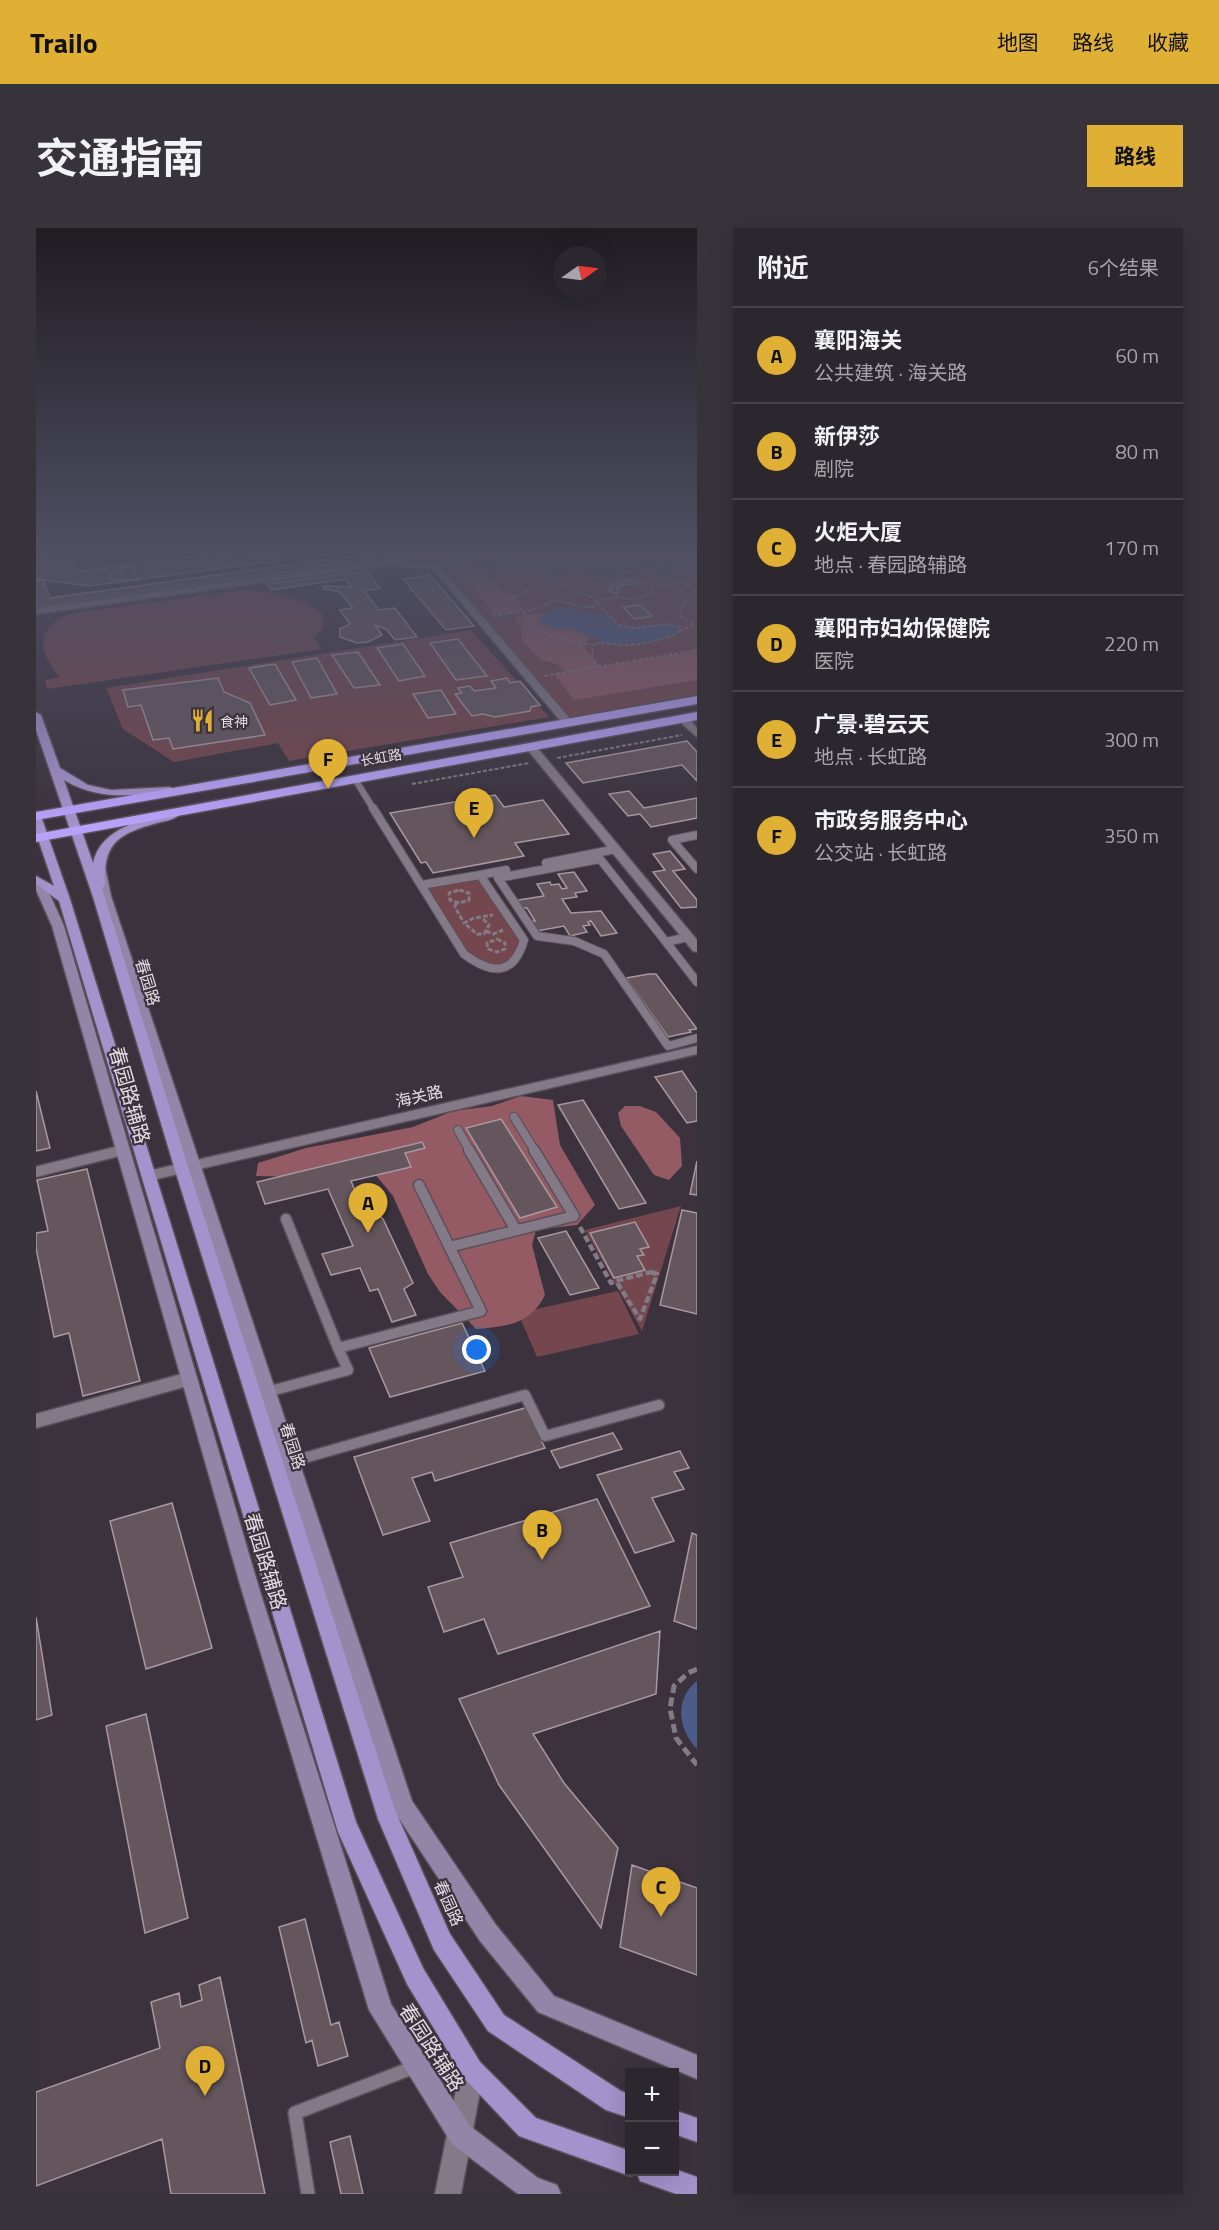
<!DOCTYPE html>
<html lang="zh">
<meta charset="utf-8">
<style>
:root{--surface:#2c262e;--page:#38323a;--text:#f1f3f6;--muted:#a6a5aa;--line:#48434a;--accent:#e0b034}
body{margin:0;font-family:"Titillium Web","Noto Sans SC",sans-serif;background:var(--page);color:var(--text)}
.controls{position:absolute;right:18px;bottom:18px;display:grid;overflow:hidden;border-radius:0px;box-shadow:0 6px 24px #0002}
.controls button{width:54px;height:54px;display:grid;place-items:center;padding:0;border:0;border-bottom:2px solid var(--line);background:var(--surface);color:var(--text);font:30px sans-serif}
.compass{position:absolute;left:517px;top:18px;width:54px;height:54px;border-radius:50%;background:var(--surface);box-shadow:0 6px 24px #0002;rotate:76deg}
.you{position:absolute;left:441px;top:1122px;width:21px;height:21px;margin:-15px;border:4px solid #fff;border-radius:50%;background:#1a73e8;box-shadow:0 0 0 9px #1a73e833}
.badge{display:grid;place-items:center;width:39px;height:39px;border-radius:50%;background:var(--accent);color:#111;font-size:20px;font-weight:700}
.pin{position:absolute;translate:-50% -50px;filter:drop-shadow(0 2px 3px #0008)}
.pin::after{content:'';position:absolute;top:32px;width:21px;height:18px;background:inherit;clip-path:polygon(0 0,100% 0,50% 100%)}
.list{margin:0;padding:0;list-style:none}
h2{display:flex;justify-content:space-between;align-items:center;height:78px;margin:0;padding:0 24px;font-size:26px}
h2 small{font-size:20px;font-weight:400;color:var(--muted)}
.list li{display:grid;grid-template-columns:39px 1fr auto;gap:18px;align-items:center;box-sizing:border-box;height:96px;padding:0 24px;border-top:2px solid var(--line)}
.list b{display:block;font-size:22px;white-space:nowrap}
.list p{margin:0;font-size:20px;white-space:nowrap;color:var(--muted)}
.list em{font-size:20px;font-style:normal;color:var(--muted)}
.map{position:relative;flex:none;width:661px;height:1966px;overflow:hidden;border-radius:0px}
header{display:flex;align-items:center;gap:36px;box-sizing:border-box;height:84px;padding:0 30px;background:var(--accent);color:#111}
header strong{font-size:28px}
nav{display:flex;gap:33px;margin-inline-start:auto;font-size:21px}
.intro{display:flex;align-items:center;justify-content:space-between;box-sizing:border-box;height:144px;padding:0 36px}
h1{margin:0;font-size:42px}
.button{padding:15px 27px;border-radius:0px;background:var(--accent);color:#111;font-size:21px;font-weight:700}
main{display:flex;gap:36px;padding:0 36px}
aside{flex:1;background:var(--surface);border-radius:0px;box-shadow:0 6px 24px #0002}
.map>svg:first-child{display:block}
</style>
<header>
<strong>Trailo</strong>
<nav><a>地图</a><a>路线</a><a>收藏</a></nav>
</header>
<div class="intro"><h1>交通指南</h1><a class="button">路线</a></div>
<main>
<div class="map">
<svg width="661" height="1966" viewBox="0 0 661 1966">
<rect width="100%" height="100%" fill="#3b323e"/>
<!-- green -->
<path fill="#74464d" d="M356,322H661V472L532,495L399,337H367Z
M209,362C237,364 263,368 286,385L287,401L278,410L286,421L11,461L9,452L24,449C0,421 0,400 35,385Z
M435,402L513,489L253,533L242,515L138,534L87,501L70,460Z
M444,647L488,712L485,728L464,741L428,726L385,657Z
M645,978L606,1103L549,1002Z
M582,1063L603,1106L501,1129L482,1085Z"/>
<!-- forest -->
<path fill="#955b64" d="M447,338L454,341L449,348L467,365L480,368L485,384L459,387L422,341Z
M498,385H510L506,388L515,400H533L555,409L549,415V420L564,439L661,423V452L538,472L518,446L529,444L528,442L521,436L505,432L485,412L486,400L479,390Z
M485,868L517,872L524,917L559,977L541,997L500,1002L496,1017L509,1067C494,1097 471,1098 440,1101L404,1064L392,1046L357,968L333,939L265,949L220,948L222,935L270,920L377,899L417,883L456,878Z
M589,878H604L620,884L644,910L646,938L633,952L618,947L585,898L582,885Z"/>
<!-- water -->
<path fill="#4c5c8a" d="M521,379L571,387L583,397L599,399L634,395L644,399L641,406L624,412L575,417L533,400H515L502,393L506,388Z
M661,1453V1521C642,1502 638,1471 661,1453Z"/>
<!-- building -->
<path fill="#65565e" stroke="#a998a1" stroke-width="1.5" d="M0,322H31L41,344L205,322H321L54,358L0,351Z
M0,322H23L25,329L15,330L13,325L0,326Z
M184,322H199L208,337L194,339L191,335L179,336L175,330L188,328Z
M348,324L353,330L0,379V353L7,352L14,370Z
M96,339L102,352H76L73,346L86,344L85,340Z
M330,343L344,360L328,363L343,382L359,380L381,409L359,412L350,401L339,397L346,407L332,414L321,415L304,409V401L314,396L304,382L317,380L304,364L288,361L287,358L316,359L310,351L235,362L232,356Z
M394,347L438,398L410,402L367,351Z
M592,353L602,354L600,356L587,357L581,360L583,365H576L574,360L576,357Z
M604,377L616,388L598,391L587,379Z
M422,411L451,448L420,452L394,415Z
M367,416L389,448L363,453L341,420Z
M322,424L344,457L318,460L296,427Z
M281,430L301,466L275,470L256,434Z
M239,436L260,472L234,477L213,440Z
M182,450L188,464L214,475L229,507L137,521L133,510L117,512L105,477L92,479L87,462Z
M471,450L474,455L484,453L504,477L495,479L494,483L459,489L447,486L436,488L419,466L426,465L422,460L434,458L438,463L460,460L455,453Z
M405,462L420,486L392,490L377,466Z
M651,513L661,524V553L646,537L547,555L530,535Z
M593,563L608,580L661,570V590L615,599L604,586L592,588L573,566Z
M459,567L468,579L507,572L533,606L479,615L488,628L397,645L390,634L385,635L354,585Z
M634,623L649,641L637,643L661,672V679L645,680L617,644L629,642L617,626Z
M538,644L551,663L539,665L541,669L526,671L535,685L565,683L581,705L565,708L555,693L552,694L554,697L547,698L551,704L534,708L528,698L501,703L495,693H499L491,680H487L482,672L508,668L501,656L514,654L515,657L523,656L526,661L531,660L522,646Z
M613,746H620L661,801L653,802L655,804L632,809L590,750Z
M646,843L661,865V893L651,895L619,849Z
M0,863L14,920L0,923Z
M547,872L610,975L583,981L522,877Z
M465,891L521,979L484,990L430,900Z
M386,914L389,920L369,925L375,939L315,953L328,984L342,987L347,991L377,1055L368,1061L380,1087L356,1094L342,1061L334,1063L324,1040L295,1047L286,1026L317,1018L292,961L229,976L221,954Z
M661,933V967L654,966Z
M51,941L104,1153L47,1168L33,1105L18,1109L0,1020V1005L12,1003L1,952Z
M646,982L661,985V1086L624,1077Z
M599,994L613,1019L604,1021L608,1027L601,1028L609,1042L578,1050L554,1005Z
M530,1003L563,1060L534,1067L502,1010Z
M426,1095L449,1143L354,1169L333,1120Z
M489,1180L509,1220L399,1253L396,1244L376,1250L394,1293L347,1307L318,1229Z
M577,1205L586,1221L524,1240L515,1223Z
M644,1223L653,1240L638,1244L648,1261L616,1270L638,1313L599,1325L561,1247Z
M561,1271L614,1378L462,1426L448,1391L408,1404L392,1359L427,1349L414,1315Z
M136,1275L176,1420L110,1441L74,1293Z
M656,1305L661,1307V1401L638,1393Z
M0,1389L16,1487L0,1492Z
M624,1403L620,1466L497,1506L528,1555L582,1620L565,1700L463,1557L423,1471Z
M110,1486L152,1690L109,1705L70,1498Z
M596,1637L661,1660V1747L584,1719Z
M269,1691L295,1797L303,1794L312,1828L282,1838L276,1812L270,1815L243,1699Z
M184,1749L229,1966H135L126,1911L0,1958V1864L124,1820L115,1774L143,1765L145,1779L166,1772L163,1757Z
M314,1908L327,1966H305L294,1914Z"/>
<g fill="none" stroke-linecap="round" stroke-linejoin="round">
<defs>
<path id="lane-far3" d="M319,551L338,582"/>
<path id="lane-far2" d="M337,580L428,726C455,746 477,749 488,712L444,647L470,642
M661,607L636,612L661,641
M510,635L580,621
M385,657L444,647
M652,709L630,714L564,631L462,650L501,708L538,713L568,726L632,818L661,810
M630,714L661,754
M478,889L499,923
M422,902L434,923
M82,923L87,922"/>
<path id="lane-far1" d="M433,922L480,1002
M0,944L87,922
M250,991L302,1120
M413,1019L538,988L498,922
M231,1164L312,1142L302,1120L445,1083L383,957
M254,1234L489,1167L509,1208L623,1177"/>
<path id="lane" d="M272,1966L259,1885L381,1838"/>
<path id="street" d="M351,322H360L369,334L401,335L536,493V497H528L396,340H367L362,336L0,386V380L358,331Z
M647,322H657L661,326V333Z
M643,489H651L661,500V509L643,493Z
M495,516L499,517L661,712V724L657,723L491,521V517Z
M661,818V826L112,953L105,948L112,943Z
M153,1144L159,1146L161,1151L159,1156L0,1200V1186Z
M436,1830L444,1834L448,1842L425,1966H399L424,1842L428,1834Z"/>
<path id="secondary" d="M63,636L69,639L75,668L376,1573L460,1697L518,1768L661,1827V1851L502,1784L444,1713L360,1586L63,668L57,639Z
M0,650L8,653L28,698L223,1360L355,1776L434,1898L502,1950L521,1957L525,1966H482L416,1916L333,1782L205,1360L16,698L0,662Z"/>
<path id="primary" d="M0,484L5,487L24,540L52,557L75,562L134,559L139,562L134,565C95,567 63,573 28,552L57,635C65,599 108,591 138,584L143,587C138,592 129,593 121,595C82,606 67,615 69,657L66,660L153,942L359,1582L414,1706L468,1787L585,1863L594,1866V1890L570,1882L452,1803L398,1722L342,1591L139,942L57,669L0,502Z
M0,585L5,588L34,671L320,1594L387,1740L444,1834L500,1890L594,1923V1944H638V1941L661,1949V1966H640L604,1953L601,1945L594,1948L483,1908L428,1850L371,1756L302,1604L23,673L0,656V648L18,658L0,605Z
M638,1882L661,1890V1914L638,1906Z"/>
<path id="highway" d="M661,468V476L0,592V584Z
M661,484V492L0,614V606Z"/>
</defs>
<!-- lane-far3 casing -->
<use href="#lane-far3" stroke="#585059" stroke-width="8"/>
<!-- lane-far2 casing -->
<use href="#lane-far2" stroke="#585059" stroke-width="10"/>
<!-- lane-far1 casing -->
<use href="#lane-far1" stroke="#585059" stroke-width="13"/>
<!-- lane casing -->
<use href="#lane" stroke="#585059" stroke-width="16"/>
<!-- street casing -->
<use href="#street" stroke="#585059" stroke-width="3"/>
<!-- secondary casing -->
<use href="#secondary" stroke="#585059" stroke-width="3"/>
<!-- primary casing -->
<use href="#primary" stroke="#585059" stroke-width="3"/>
<!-- highway casing -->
<use href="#highway" stroke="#585059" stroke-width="3"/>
<!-- path-far3 -->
<path stroke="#827a84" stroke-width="2" stroke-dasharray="4 2" stroke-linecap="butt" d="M517,322H526
M589,322L592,331L624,341L650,368L643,388L661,398
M612,322L661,364
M407,332L414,327L462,332L460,330L496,325L502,322
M462,333L448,348L467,365L480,368
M591,351L611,356L617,362L616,365C601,374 584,373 571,361L573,355Z
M513,352L555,369L583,397L598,400L629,396L644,399L641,406C626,411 610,416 594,417C581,418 569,412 557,417
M615,359L661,352
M456,388L497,382L519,372L547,379H559L560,373L581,369
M643,403L658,397
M564,439L556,430L557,417C520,409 493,409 480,368L529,344L559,348L578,347L595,344L604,336
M508,448L661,422
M521,530L646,507
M376,556L493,535"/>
<!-- path-far2 -->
<path stroke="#827a84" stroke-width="3" stroke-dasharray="5 2" stroke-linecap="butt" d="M423,662L433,665V672L423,675L414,672L413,665Z
M420,675L419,679L428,695
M447,691L453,697L448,706H441L428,695L438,690L457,687
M450,703L457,706L467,702
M461,711L469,715V721L461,724L452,721L451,715Z"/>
<!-- path-far1 -->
<path stroke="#827a84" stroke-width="4.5" stroke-dasharray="7 3" stroke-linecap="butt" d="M544,999L575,1055L580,1053
M615,1044L621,1046L604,1091L580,1053Z"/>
<!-- path -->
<path stroke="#827a84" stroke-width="5" stroke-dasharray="9 4.5" stroke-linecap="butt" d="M661,1441L652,1445L638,1458L634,1480L640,1510L661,1537"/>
<!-- lane-far3 -->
<use href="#lane-far3" stroke="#847986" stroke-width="6"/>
<!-- lane-far2 -->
<use href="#lane-far2" stroke="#847986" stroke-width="8"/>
<!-- lane-far1 -->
<use href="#lane-far1" stroke="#847986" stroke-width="10"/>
<!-- lane -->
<use href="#lane" stroke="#847986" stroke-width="13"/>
<!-- street -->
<use href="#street" fill="#847986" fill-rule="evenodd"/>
<!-- secondary -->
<use href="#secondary" fill="#9385a8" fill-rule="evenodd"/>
<!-- primary -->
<use href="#primary" fill="#a392cb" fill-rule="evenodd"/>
<!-- highway -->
<use href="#highway" fill="#b7a2f9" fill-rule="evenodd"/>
</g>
<!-- sky -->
<linearGradient id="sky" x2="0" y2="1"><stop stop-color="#201c22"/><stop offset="0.54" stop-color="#4f4f63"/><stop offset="1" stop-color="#4f4f63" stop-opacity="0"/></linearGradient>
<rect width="661" height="598" fill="url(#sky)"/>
<!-- icons -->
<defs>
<symbol id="restaurant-bare" viewBox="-9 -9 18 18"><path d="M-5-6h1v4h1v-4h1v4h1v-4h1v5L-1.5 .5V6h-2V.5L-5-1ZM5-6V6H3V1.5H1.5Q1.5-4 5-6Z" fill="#e0b034" stroke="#3b323e" stroke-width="2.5" paint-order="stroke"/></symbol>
</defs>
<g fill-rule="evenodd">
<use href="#restaurant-bare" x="150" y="476" width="33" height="33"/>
</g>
<g text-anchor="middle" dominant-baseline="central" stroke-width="4.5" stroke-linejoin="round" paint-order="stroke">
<!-- far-poi labels -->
<g font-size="14" fill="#e2dce3" stroke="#3b323e" text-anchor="start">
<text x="184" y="493">食神</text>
</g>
<!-- far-street labels -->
<g font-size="14" fill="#e2dce3" stroke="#3b323e">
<text transform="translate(345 529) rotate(-10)">长虹路</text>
</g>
<!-- street labels -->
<g font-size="16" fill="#e2dce3" stroke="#3b323e">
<text transform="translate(112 754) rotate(73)">春园路</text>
<text transform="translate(383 868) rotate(-13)">海关路</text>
<text transform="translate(257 1218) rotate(72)">春园路</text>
<text transform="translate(413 1675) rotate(66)">春园路</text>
</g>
<!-- near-street labels -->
<g font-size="20" fill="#e2dce3" stroke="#3b323e">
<text transform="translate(94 867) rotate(74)">春园路辅路</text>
<text transform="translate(230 1333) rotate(73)">春园路辅路</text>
<text transform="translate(396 1819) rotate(57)">春园路辅路</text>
</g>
</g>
</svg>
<div class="controls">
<button>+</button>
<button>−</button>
</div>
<svg class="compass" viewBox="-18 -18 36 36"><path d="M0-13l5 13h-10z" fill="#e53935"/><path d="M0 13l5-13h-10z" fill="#a6a5aa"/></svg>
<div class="you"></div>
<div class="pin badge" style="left:332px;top:1005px">A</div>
<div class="pin badge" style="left:506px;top:1332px">B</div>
<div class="pin badge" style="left:625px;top:1689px">C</div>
<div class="pin badge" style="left:169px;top:1868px">D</div>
<div class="pin badge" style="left:438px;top:610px">E</div>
<div class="pin badge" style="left:292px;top:561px">F</div>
</div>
<aside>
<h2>附近<small>6个结果</small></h2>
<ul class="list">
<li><span class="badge">A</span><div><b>襄阳海关</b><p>公共建筑 · 海关路</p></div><em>60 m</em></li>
<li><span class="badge">B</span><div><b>新伊莎</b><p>剧院</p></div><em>80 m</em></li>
<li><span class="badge">C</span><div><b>火炬大厦</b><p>地点 · 春园路辅路</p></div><em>170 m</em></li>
<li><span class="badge">D</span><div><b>襄阳市妇幼保健院</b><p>医院</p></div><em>220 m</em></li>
<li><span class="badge">E</span><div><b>广景·碧云天</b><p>地点 · 长虹路</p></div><em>300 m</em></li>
<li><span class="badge">F</span><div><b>市政务服务中心</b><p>公交站 · 长虹路</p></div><em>350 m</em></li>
</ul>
</aside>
</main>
